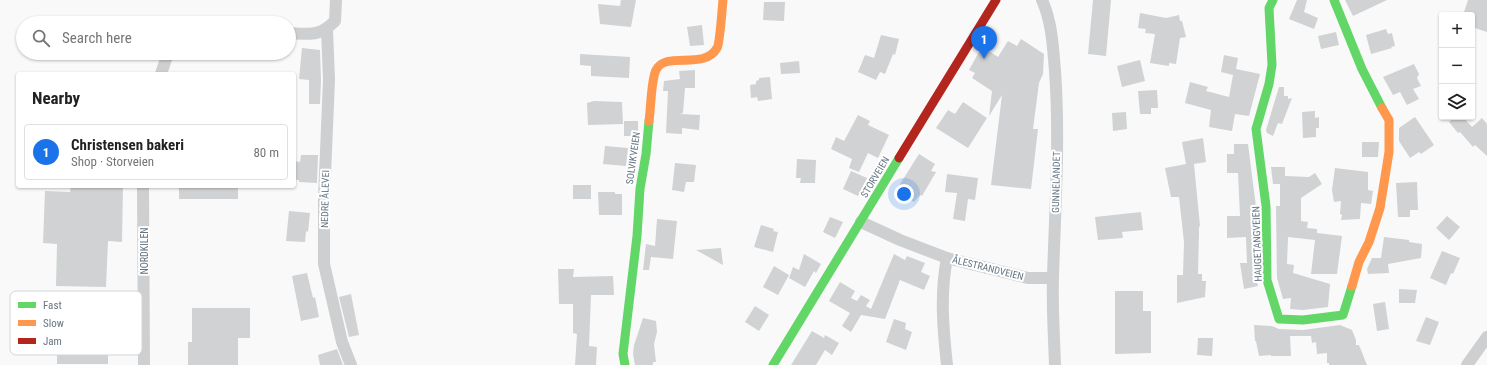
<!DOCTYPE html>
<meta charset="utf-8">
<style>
:root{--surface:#fff;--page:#f2f2f2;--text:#222;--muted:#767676;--line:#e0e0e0;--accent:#1a73e8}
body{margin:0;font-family:"Roboto Condensed",sans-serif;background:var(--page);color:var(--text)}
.controls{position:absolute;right:12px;top:12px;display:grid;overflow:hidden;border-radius:4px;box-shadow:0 1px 3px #0004}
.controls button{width:36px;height:36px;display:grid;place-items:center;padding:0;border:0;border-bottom:1px solid var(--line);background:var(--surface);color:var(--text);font:20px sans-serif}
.you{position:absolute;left:904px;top:194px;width:14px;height:14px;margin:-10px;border:3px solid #fff;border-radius:50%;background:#1a73e8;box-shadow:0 0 0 6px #1a73e833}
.badge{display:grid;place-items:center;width:26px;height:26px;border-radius:50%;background:var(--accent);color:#fff;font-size:13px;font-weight:700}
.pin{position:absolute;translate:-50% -33px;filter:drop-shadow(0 1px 2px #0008)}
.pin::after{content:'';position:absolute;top:21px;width:14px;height:12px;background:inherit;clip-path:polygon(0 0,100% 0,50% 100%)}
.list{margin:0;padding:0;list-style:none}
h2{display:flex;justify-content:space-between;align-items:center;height:52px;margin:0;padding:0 16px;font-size:17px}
h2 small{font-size:13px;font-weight:400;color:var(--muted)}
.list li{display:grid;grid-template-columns:26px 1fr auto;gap:12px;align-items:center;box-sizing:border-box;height:56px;margin:0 8px 8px;padding:0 8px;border:1px solid var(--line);border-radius:4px}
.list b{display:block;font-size:15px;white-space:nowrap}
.list p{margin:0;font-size:13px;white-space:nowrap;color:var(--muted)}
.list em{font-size:13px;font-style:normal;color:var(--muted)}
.icon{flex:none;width:22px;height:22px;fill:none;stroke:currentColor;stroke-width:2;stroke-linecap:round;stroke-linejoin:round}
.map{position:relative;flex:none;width:1487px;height:365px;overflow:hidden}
.search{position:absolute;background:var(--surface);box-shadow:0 1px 3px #0004;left:16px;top:16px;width:280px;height:44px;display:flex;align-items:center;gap:10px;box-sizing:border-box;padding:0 14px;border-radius:22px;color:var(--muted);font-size:15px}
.panel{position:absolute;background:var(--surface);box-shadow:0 1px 3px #0004;left:16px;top:72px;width:280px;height:116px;border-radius:4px}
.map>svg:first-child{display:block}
</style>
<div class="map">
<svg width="1487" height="365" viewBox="0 0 1487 365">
<rect width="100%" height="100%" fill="#f9f9f9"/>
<!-- building -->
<path fill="#d0d2d3" d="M621,0H636L631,27L600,24L598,4L620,6Z
M1093,0H1111L1106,56L1088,54Z
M1297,0H1307L1304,12L1318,18L1314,29L1289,19Z
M1345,0H1387L1353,16Z
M1468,0H1487V32L1472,27V15H1463Z
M764,2H785L784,21L763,20Z
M1140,13L1166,18L1179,15L1180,21H1182L1186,37L1180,38L1176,64L1169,63V66L1150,63L1155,34L1145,33L1146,29L1138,28Z
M702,25L704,45L690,46L687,27Z
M1386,29L1388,34L1392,33L1395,46L1391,47L1392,48L1371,54L1366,35Z
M1336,32L1339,45L1321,49L1318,36Z
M881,35L899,39L895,55L893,54L885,74L880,72L876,80L858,72L865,55L874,58Z
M1021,39L1044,54L1043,74L1039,83L1033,129H1038L1031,189L991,185L1002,95L989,116L992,91L972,78L975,73L969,70L980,50L982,51L984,48L998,57L1008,41L1017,46Z
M302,48L320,50L321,80L320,104H309V80L299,79Z
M580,54L630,57L629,78L591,76V66L580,65Z
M1224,55L1238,58L1236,69L1260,74L1249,116L1235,114L1232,131L1209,127L1211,110L1185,103L1190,82L1208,87L1206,91L1229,97L1233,75L1221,72Z
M1140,60L1145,81L1122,87L1117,66Z
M799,61L800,73L781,74L780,63Z
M1414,64L1419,74L1417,78L1421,86L1413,89L1419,99L1407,105L1400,92L1393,95L1383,77Z
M695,70V88H685L683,113L680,114L700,115L699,130L682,128V134L666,133L668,91H663L664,81L680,79L679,71Z
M770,77L772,99L758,101L757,97L751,98L750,85L756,84V81L759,80V78Z
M1279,87H1284V96H1288V99L1292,98L1282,124L1278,123L1273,136L1267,133L1266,130Z
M1157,90L1158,108H1151V114H1140L1138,91Z
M594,101L622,102L623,124L588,125L587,103Z
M963,102L987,118L968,148L936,128L948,110L955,114Z
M1315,111V118L1319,117V128H1316V137L1303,138L1302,112Z
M1126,112L1127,129L1113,131L1112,113Z
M858,115L870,121L868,125L889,135L878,158L868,153L859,172L849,168L852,159L831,149L836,137L844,141Z
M1415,117L1434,145L1421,154L1419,152L1410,158L1399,141V128Z
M1455,117H1463L1472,127L1482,118L1487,124V156L1475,145L1473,147L1460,132L1458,133L1449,122Z
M624,121H638V136H624Z
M1203,138L1206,162L1194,164L1200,226L1199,227V233L1198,274H1202V281H1206L1205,297L1177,303V275H1183L1184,242L1179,197H1171L1165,168L1186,164L1182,142Z
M1362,142H1379L1378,157H1362Z
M1234,144H1248L1256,207L1257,280L1258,286L1244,289L1240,263H1247L1246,237L1227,238V216H1240L1238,173H1227V154H1234Z
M605,146L628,148L626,166L603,164Z
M919,154L935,164L931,171L936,172L922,196L920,195L914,202L895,192Z
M301,155H318L317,183L299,182V180H294V161L300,162Z
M797,159L816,160L815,183H800L801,178H796Z
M675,163L696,165L694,182H686L684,192L672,190Z
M1271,167H1285V176L1309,177L1315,173L1322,184L1301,198V221L1308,222L1307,228L1317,229V233L1342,236L1337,274H1311L1315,240L1288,237L1287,264L1294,265L1293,273L1330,284L1328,307L1303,310L1290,309L1291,298L1283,299L1277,278L1276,206H1280V184H1273Z
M1335,168L1368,172V190L1373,191L1371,204L1361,203L1360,219L1341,220L1342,215L1340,214L1341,201L1334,202L1332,190Z
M851,171L867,178L858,196L843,189Z
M947,174L978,178L975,200L968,199L965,221L953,219L957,193L945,192Z
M1417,182L1418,210H1410V217H1398L1396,183Z
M573,185H591V199H573Z
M71,186H123L122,242L108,241L106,287L56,286L57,244L43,243L45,191L70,192Z
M179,186H238V199H179Z
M598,192H615V194H622V215H599Z
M289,211L310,213L308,232L306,231L305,242L286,241Z
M1141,212L1143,230L1122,232L1123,238L1098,240L1095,217Z
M1447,216L1460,227L1449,240L1436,228Z
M830,217L843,222L835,238L823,232Z
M657,219L677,221L673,259L651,257L649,270H643L646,244L655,246Z
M761,225L774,229L773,231L778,232L773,252L754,247Z
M1384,237L1409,240V242L1422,244L1421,258L1388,264L1389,273L1368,274L1367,269L1372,258H1381Z
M721,248L723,265L696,250Z
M1442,251L1460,258L1453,274L1451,273L1446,285L1430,278Z
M804,254L821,264L816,273L814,271L805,287L789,278L793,267L799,270Z
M894,254L905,260L907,256L925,263L921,272L930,276L924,290L900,280L885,319L861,315L851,332L842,326L850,313L829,301L840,282L855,291L851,298L857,301L861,295L870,300L866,306L871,309Z
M774,266L789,275L778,295L763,287Z
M558,269H574L573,277L613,276L614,295H591L589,346L597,347L596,365H575L577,334L573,333V304H559Z
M307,273L313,298L315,297L319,317L301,321L292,276Z
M1399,289L1417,290L1415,303H1399Z
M1115,291H1143V311H1151V353L1115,354Z
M351,294L359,335L349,337L339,297Z
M1385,302L1389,329L1377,331L1373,304Z
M755,306L769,315L759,331L745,322Z
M192,308H250V338H238V365H188V342H192Z
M57,314L100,316L99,338L108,337V364H57Z
M1426,317L1439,322L1430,345L1416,341Z
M643,318L656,321L657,332L654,344L656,362H653V365H635L633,354L634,345Z
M894,319L906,323L905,329L912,332L906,350L886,342Z
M1254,325L1272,326L1279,329L1303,330L1340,325L1352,330L1356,340V345H1359L1367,365H1329V363H1327V353L1317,354L1316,342L1312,343L1311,336H1290L1291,356H1271V355L1259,356L1256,341H1255Z
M812,331L824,338L825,335L839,343L832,355L825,350L816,365H791Z
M1198,338H1213L1212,356L1197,355Z
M337,349L343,365H320L318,355Z"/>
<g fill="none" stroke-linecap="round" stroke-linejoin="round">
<!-- street -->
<path stroke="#cecfd0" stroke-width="12" d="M1042,0C1052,22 1053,47 1055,71C1060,139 1055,209 1053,277C1052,306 1054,336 1055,365
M327,29L329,80L324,198V264L342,342L351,365
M289,33C310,34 319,37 335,21L336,0
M161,74L168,53
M143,186L144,365
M861,222L900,240L947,258L1028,278H1053
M947,365C943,329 940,294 947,258
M1467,365L1487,337"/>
<!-- fast -->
<path stroke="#63d668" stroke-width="9" d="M1273,0L1269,8L1272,65L1269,84L1256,129L1266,206L1267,280L1279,319L1303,320L1343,315L1352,286
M1334,0L1362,69L1382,108
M625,365L623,354L637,236L640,189L646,154L649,121
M773,365L899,158"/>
<!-- slow -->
<path stroke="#ff974d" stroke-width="9" d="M649,121C651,108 651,80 656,70C666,50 704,71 717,48C720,43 722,9 723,0
M1352,286L1359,262L1369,242L1380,208L1389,152V120L1382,108"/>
<!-- jam -->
<path stroke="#b3261e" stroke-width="9" d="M899,158L996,0"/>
</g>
<g text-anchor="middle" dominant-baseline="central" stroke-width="4" stroke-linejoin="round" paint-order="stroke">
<!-- street labels -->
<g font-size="10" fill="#657683" stroke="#fff">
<text transform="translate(633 158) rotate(-82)">SOLVIKVEIEN</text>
<text transform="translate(875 177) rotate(-59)">STORVEIEN</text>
<text transform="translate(1056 182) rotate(-89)">GUNNELANDET</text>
<text transform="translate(325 199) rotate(-89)">NEDRE ÅLEVEI</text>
<text transform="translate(1257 244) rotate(-92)">HAUGETANGVEIEN</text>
<text transform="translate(144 251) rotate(-90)">NORDKILEN</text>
<text transform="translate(988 268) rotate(14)">ÅLESTRANDVEIEN</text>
</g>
</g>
<!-- legend -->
<rect x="10" y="291" width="132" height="64" rx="6" fill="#fff" stroke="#d1d6da" stroke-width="1"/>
<rect x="18" y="302" width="18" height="6" fill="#63d668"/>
<rect x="18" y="320" width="18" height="6" fill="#ff974d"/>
<rect x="18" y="338" width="18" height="6" fill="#b3261e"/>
<g font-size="11" fill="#657683">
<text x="43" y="309">Fast</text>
<text x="43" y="327">Slow</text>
<text x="43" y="345">Jam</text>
</g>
</svg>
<div class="controls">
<button>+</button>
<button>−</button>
<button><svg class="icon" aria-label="layers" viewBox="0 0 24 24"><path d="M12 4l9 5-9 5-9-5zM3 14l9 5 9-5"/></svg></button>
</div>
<div class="you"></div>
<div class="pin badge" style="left:984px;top:59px">1</div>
<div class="search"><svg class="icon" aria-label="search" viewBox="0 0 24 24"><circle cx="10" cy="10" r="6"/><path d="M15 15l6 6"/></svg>Search here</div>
<section class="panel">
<h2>Nearby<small></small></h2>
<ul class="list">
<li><span class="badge">1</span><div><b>Christensen bakeri</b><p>Shop · Storveien</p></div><em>80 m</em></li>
</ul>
</section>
</div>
